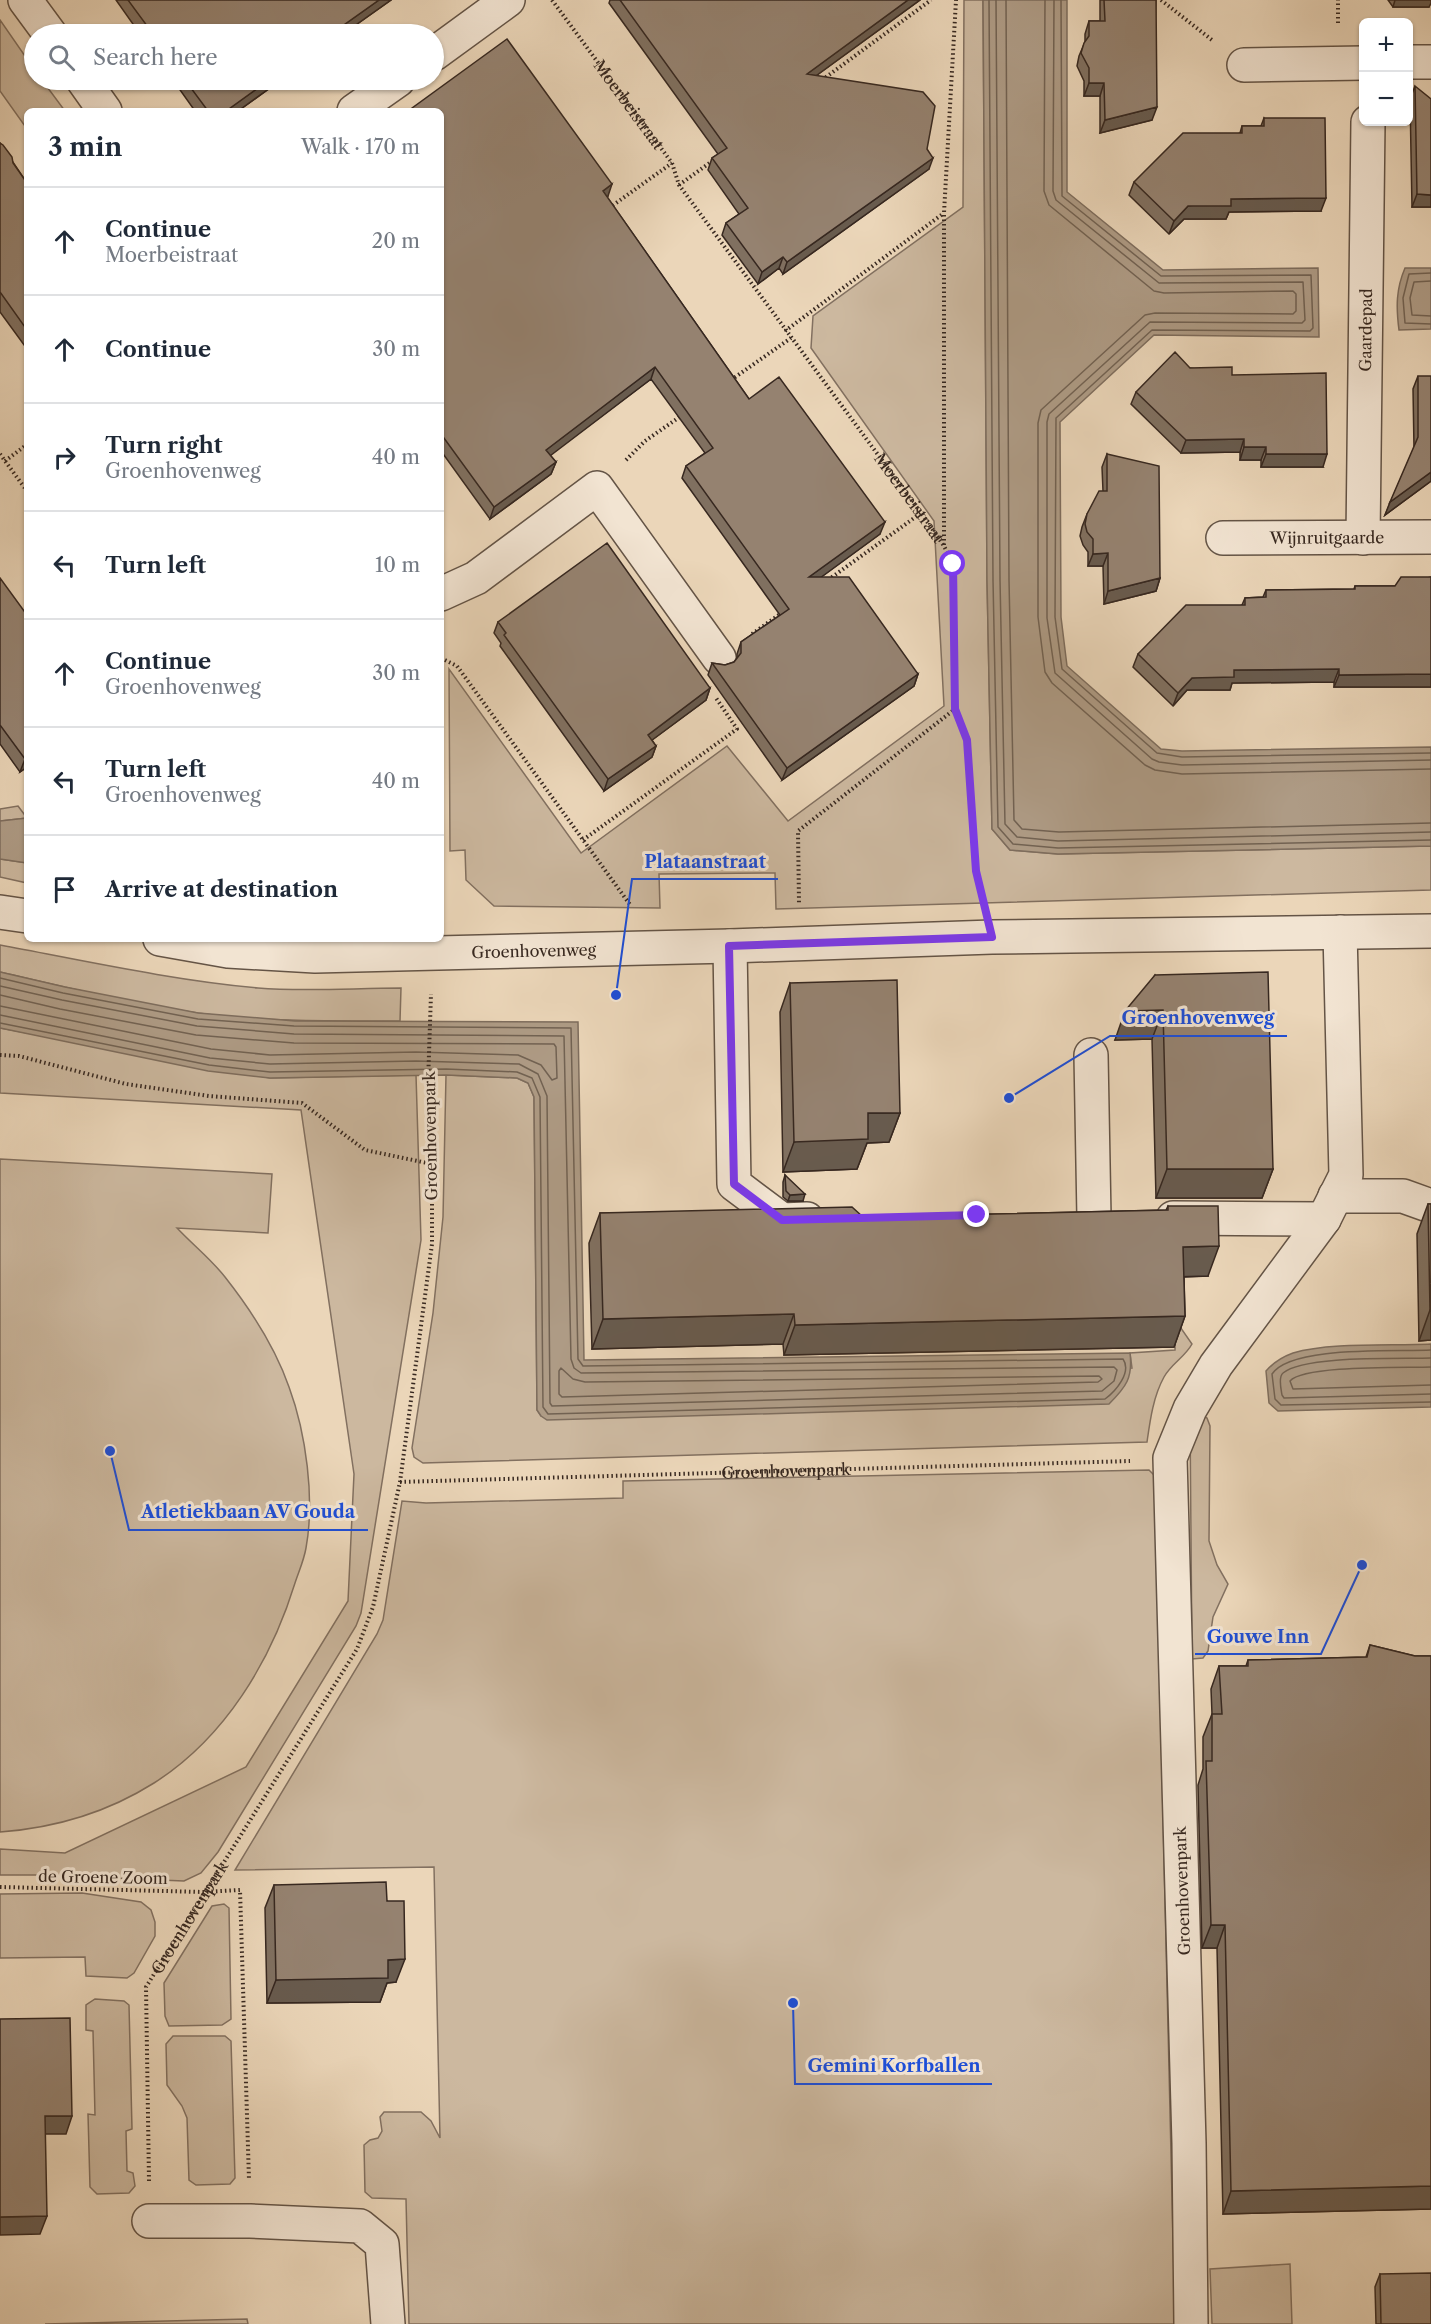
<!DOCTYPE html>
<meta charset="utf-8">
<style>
:root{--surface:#fff;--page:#f2f2f3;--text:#1f2937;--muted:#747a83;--line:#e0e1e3}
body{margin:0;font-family:"Libre Caslon Text",serif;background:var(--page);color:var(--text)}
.controls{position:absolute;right:18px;top:18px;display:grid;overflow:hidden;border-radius:9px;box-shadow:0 2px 4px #0004}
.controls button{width:54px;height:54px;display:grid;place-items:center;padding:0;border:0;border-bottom:2px solid var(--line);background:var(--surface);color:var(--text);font:30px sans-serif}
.stop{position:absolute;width:18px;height:18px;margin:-14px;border:4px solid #7c3aed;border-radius:50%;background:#fff}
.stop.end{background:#7c3aed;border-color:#fff;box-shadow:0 2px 6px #0008}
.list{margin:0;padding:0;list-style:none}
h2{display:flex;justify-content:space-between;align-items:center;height:78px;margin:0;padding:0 24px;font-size:26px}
h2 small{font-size:20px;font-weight:400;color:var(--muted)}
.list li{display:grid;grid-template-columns:39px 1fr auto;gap:18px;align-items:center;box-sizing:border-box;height:108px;padding:0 24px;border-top:2px solid var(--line)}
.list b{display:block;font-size:22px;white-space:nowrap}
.list p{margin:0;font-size:20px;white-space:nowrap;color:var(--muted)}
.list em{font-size:20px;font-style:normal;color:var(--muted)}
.icon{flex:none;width:33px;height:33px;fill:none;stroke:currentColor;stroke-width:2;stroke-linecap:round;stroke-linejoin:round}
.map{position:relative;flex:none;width:1431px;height:2324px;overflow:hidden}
.search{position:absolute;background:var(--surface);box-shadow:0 2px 4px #0004;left:24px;top:24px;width:420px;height:66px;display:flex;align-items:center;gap:15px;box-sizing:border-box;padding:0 21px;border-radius:33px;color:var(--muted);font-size:22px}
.panel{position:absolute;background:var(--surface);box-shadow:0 2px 4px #0004;left:24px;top:108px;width:420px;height:834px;border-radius:9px}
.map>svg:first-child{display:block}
</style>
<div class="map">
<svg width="1431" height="2324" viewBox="0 0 1431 2324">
<rect width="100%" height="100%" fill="#ebd6b9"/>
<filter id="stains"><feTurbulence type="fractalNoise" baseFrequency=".00333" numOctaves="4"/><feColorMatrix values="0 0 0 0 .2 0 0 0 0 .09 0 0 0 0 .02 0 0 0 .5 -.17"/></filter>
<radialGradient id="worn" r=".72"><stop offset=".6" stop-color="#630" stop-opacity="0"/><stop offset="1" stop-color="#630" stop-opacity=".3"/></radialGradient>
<!-- green -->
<path fill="#ccb89f" stroke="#827060" stroke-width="1.5" d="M964,0H983L987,580L992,829L1010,850L1058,854L1431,846V890L776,909L775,873L659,874L660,908L494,906L466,880L465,850L450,851L449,669L581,853L727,746L788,821L944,706L934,521L811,348L813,316L963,207Z
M0,20L34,69V80H42L65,111H27V129L0,91Z
M18,806L27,818L0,821V809Z
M0,859L27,863V883L0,877Z
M0,945C86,961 171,980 258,988C305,992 354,988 401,988L400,1021C333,1021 265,1022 198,1013C132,1004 65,987 0,972Z
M0,1028L270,1078L416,1075L421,1240L361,1613L356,1626L218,1852L201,1873L184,1881L39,1875H0V1849L65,1853L246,1767L348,1601L354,1474L301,1110L0,1093Z
M446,1075L517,1078L528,1083L534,1097L537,1410L541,1416L1132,1368L1130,1353L1175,1350L1176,1321L1192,1344C1185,1357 1171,1364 1164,1377C1153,1397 1150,1421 1147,1442L423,1463L414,1457L412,1448L433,1313L443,1217Z
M0,1159L272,1174L268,1233L177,1228C193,1245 211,1259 225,1277C251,1310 275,1347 289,1387C306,1433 315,1499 306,1548C304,1560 299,1571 295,1583C271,1661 225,1738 154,1783C108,1812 54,1828 0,1832Z
M1200,1414L1207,1418L1210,1426L1209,1541L1217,1565L1228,1584L1213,1617L1208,1651L1203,1658L1192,1659L1190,1416Z
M1149,1470L1155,1476L1175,2324H409L406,2199L372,2198L365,2192L364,2145L370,2140L378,2138L382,2131L380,2117L384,2112H421L431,2121L440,2138L434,1867L235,1870L377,1634L383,1620L402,1501L426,1503L623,1498V1481Z
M82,1893L141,1902L151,1910L155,1922V1936L134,1973L127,1978L86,1976L85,1957L0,1958V1894Z
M224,1904L229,1908L231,2019L222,2025L169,2026L165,2016L164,1983L212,1906Z
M95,1999L124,2001L129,2005L132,2129L126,2131L127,2171L133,2173L135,2186L129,2193L97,2194L90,2187L88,2114L95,2115L93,2031L86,2030V2005Z
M173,2036H225L231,2041L235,2178L230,2184L196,2185L189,2180L187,2118L182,2106L167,2085L166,2044Z
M1290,2264L1292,2324H1212L1210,2269Z
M247,2319L248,2324H45Z"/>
<!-- water -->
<path fill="#ae9b85" stroke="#7e6d5d" stroke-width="1.5" d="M983,0H1067V192L1163,270L1318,268L1319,337L1154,335L1060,422L1061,617L1067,666L1161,749L1182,751L1431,747V846L1058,854L1010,850L992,829L987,580Z
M1405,268H1431V329L1399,330C1396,307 1396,289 1405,268Z
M27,818V863L0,859V821Z
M0,972L65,987L198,1013L295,1021L578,1022L584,1360L1130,1353C1133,1378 1126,1387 1109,1404L547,1420L541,1416L537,1410L534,1097L528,1083L517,1078L446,1075L270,1078L208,1071L0,1028Z
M1431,1344V1407L1278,1411L1269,1403L1266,1371C1273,1363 1282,1357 1293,1353C1330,1342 1391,1346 1431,1344Z"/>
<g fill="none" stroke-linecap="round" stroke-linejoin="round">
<!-- shore -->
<path stroke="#726252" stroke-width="1.5" d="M989,0L993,580L998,827L1013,844L1058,848L1431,840
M996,0L1000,580L1005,824L1017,837L1058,841L1431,832
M1006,0L1009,580L1014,820L1022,829L1059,832L1431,823
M1045,0L1044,191L1049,205L1154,291L1164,293L1293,291L1296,294V311L1293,314L1155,313L1145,315L1041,410L1038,423V617L1045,672L1052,683L1145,765L1155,770L1182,774L1431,769
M1054,0L1053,191L1056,200L1159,283L1303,282L1305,320L1302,323L1150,322L1049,414L1047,422V618L1055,673L1152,759L1159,762L1182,765L1431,760
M1061,0L1062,196L1161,276L1311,275L1313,328L1310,331L1152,330L1056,418L1055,617L1062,669L1157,753L1182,757L1431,753
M1431,273L1409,274L1403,298L1405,323L1431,324
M1431,281L1414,282L1410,298L1412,315L1431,316
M0,978L63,993L198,1019L294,1026L571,1028L578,1359L583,1366L1123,1359C1132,1372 1116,1391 1105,1399L548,1414L543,1407L540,1097L532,1078L517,1072L446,1069L270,1072L209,1065L0,1023
M0,986L62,1000L197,1026L294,1034L564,1036L571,1359L574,1368L581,1373L1114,1367L1117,1370L1114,1381L1102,1391L552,1406L550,1403L547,1096L538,1074L519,1064L416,1061L270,1064L210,1058L0,1015
M0,995L60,1009L196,1035L294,1043L554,1044L556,1047L557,1078L552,1080L541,1065L518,1055L416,1052L270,1055L211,1049L0,1006
M1431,1350C1397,1352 1291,1345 1272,1374L1275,1399L1281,1405L1431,1402
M1431,1358C1400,1359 1304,1355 1283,1373C1278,1377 1281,1389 1282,1395L1284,1398L1431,1394
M1431,1367C1405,1368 1304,1365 1290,1381L1293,1389L1431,1385
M561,1368L573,1379L585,1382L1099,1376L1102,1379L1098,1382L562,1397L559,1394V1371Z"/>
<defs>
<g id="minor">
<path d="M25,0L50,34"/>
<path d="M434,54L508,0"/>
<path d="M1408,62H1431"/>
<path d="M1244,65L1364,63"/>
<path d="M83,80L105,111"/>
<path d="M354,111L398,80"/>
<path id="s4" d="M1223,538L1431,537"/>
<path id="s5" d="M1363,538L1368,122"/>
<path d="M441,594L476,578L597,488L719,658"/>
<path d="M0,912L27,916"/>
<path id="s6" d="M160,939L228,951L315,956L730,946L992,937L1431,931"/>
<path d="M730,946L734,1184L782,1220L807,1219"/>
<path d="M1091,1055L1094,1218"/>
<path d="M1335,1196H1403L1431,1206"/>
<path d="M1173,1218L1324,1219"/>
<path d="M149,2221H250L360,2226L382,2244L388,2324"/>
<path d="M1191,2324L1189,2143L1170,1458L1190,1409L1216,1365L1324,1219L1346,1175L1340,932"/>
</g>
</defs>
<!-- minor casing -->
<use href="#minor" stroke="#645446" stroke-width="36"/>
<!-- path -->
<g stroke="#372820" stroke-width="4" stroke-dasharray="1.5 3" stroke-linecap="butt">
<path id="s1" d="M552,0L672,163L679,185L921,513L944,546L953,564L955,709L798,831L799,903"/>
<path d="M1161,0L1212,40"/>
<path d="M1338,23V0"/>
<path d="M822,80L931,0"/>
<path d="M679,185L715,159"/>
<path d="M609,208L672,163"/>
<path d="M785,331L944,213"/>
<path d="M731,380L791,338"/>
<path d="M0,454L27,491"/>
<path d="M626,460L645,441L681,416"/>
<path d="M5,461L25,446"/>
<path d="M944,545V213L956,0"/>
<path d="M828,580L921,513"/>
<path d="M752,634L783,612"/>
<path d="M441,658L457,666L631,906"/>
<path d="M955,709L967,740L976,871L982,895"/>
<path d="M583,840L737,729L716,698"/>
<path d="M0,1055L19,1056L126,1084L209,1096L302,1103L365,1150L432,1164"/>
<path id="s2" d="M400,1482L1130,1461"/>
<path d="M0,1887L204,1892L240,1890L249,2180"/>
<path id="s3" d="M149,2181L146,1987L357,1649L373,1607L400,1482L432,1244V1164L427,1113L431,994"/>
</g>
<!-- minor -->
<use href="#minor" stroke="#f2e4d2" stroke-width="33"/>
</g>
<!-- wall -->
<path fill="#807060" stroke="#372820" stroke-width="1.5" d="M116,0H391L343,34H140Z
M610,0H920L817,75L927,149L929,169L783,274L779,268L758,284L722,235L726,223L739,214L708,170L712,158L718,154L609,3Z
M1100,0H1156L1152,120L1100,133V96H1084V81L1077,66L1079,56L1085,42V34L1089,21H1100Z
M1388,0H1431L1429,7H1393Z
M173,80H281L238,111H195Z
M1415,86L1431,207H1412L1410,99Z
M441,111L608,196L607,197L749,399L880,534L821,577L918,674L914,686L782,780L708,675L712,663L725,665L734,662L737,658V654L741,642L780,615L682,478L686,466L705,453L651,379L550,455L556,462L551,474L490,519L441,451Z
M1264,118L1321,211L1229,212L1226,219H1184L1169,234L1129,195L1134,182L1240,133L1242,126H1261Z
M0,143L27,183V349L0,312Z
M1190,368L1232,375L1323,467H1261V460H1240V452L1181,453L1131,404L1136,392Z
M1418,376L1431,481L1385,515L1414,448L1413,389Z
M1107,454L1160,578L1156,591L1104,604L1103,566H1088V552L1083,545L1080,536L1082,527L1087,514L1103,491L1102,467Z
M1431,577V687H1334V682L1232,683L1230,690H1187L1173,706L1133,667L1138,654L1242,605L1245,598L1263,597L1266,590L1354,589L1355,586H1395Z
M0,578L27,767L20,772L0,744Z
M498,622L710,688L706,700L652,740L656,746L652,757L604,791L500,646L501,643L494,633Z
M1155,975L1273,1169L1262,1198H1156L1152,1039L1115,1040Z
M790,983L900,1113L889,1142L867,1143L857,1169L783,1172L780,1012Z
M785,1175L803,1201H788L783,1197V1182Z
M1428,1204H1431V1340L1419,1341L1417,1234Z
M1168,1206L1208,1276L1184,1277L1185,1316L1174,1347L784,1355L783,1344L592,1349L589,1243L600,1213L863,1217L1166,1210Z
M1370,1645L1415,1656H1431V2209L1223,2214L1217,1948H1202L1198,1785L1203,1769V1737L1212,1714L1211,1689L1219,1666H1246L1248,1660L1366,1657Z
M274,1885L387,1901L396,1982L387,1983L380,2002L267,2003L265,1908Z
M1380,2274L1431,2324H1376L1375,2287Z"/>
<!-- shaded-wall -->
<path fill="#685b4e" stroke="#372820" stroke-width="1.5" d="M379,0H391L343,34H331Z
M908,0H920L802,86L807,74Z
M1395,0H1431V3L1429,7H1393Z
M269,80H281L238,111H226Z
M1089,83H1104L1100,96H1084Z
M1157,107L1152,120L1100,133L1105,120Z
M933,158L929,169L783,274L787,262Z
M612,184L608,196L598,203L603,191Z
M1417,194L1431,195V207H1412Z
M1326,198L1321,211L1229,212L1226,219H1184L1169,234L1174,221L1188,206L1231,199Z
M783,257L779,268L758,284L762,272Z
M655,367L651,379L542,462L546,450Z
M1244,439L1240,452L1181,453L1186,440Z
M1244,447H1266L1261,460H1240Z
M1266,454H1327L1323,467H1261Z
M556,462L551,474L490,519L494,507Z
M1431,472V481L1385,515L1390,502Z
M885,522L880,534L805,589L809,577Z
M1108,553L1103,566H1088L1093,554Z
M1160,578L1156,591L1104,604L1108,591Z
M1339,669L1334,682L1232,683L1230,690H1187L1173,706L1178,693L1192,678L1234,670Z
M918,674L914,686L782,780L787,768Z
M1431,674V687H1334L1339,675Z
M710,688L706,700L644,746L648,735Z
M656,746L652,757L604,791L608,779Z
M27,758V767L20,772L25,759Z
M1163,1010L1152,1039L1115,1040L1125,1011Z
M868,1113H900L889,1142L867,1143L857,1169L783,1172L794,1142Z
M1167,1169H1273L1262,1198H1156Z
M805,1194L803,1201H788L790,1195Z
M1219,1246L1208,1276L1172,1277L1183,1247Z
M1430,1310H1431V1340L1419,1341Z
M794,1314L783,1344L592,1349L603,1319Z
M1185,1316L1174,1347L784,1355L795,1325Z
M1211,1925H1225L1217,1948H1202Z
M405,1959L396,1982L387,1983L380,2002L267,2003L276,1980L388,1960Z
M45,2116H72L66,2134H39Z
M1431,2186V2209L1223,2214L1231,2191Z
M47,2216L40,2234L0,2235V2217Z"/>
<!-- building -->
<path fill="#958270" stroke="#372820" stroke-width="1.5" d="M128,0H379L331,34H153Z
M620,0H908L807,74L923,92L935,106L927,149L933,158L787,262L783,257L762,272L726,223L748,208L712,158L727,148Z
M1104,0H1156L1157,107L1105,120L1104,83H1089V68L1081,53L1084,43L1089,36V21H1105Z
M507,39L612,184L603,191L749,399L779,377L885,522L809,577H849L918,674L787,768L712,663L725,665L734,662L741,653V642L789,609L686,466L713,448L655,367L546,450L556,462L494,507L441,434V111H408Z
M185,80H269L226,111H208Z
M1415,86L1431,99V195L1417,194Z
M1264,118H1325L1326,198L1231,199V206H1188L1174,221L1134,182L1183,133H1242V126H1264Z
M0,143L3,145L12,157L13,163L27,183V330L0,292Z
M1175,352L1190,368L1232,367V375L1326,373L1327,454H1266V447H1244V439L1186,440L1136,392Z
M1418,376H1431V472L1390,502L1418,437Z
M1107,454L1159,466L1160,578L1108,591V553L1093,554V539L1087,532L1085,524L1087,514L1099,491H1107Z
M607,543L710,688L648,735L656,746L608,779L504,635L506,633L498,622Z
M1401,577H1431V674L1339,675V669L1234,670V677L1192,678L1178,693L1138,654L1186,605H1245V598L1266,597V590L1355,589V586H1395Z
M0,578L27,615V758L25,759L0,725Z
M1268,972L1273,1169H1167L1163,1010L1125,1011L1155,975Z
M897,980L900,1113H868V1139L794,1142L790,983Z
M785,1175L805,1194L790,1195L786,1191Z
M1428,1204H1431V1310H1430Z
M1168,1206H1218L1219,1246L1183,1247L1185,1316L795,1325L794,1314L603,1319L600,1213L852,1207L863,1217L1168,1210Z
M1370,1645L1415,1656H1431V2186L1231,2191L1225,1925H1211L1206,1761H1212V1714H1222L1219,1666H1248V1660L1367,1657Z
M386,1882L387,1901H404L405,1959L388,1960V1978L276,1980L274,1885Z
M70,2018L72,2116H45L47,2216L0,2217V2019Z
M1431,2273V2324H1381L1380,2274Z"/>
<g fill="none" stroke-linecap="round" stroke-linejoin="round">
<!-- route -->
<path stroke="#7c3aed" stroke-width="8" d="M953,564L955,709L967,740L976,871L992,937L729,946L734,1184L782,1220L977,1215"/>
</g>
<g text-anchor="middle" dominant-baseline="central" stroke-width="6" stroke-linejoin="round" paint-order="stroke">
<!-- street labels -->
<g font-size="16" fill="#372820" stroke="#f2e4d2">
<text stroke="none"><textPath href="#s1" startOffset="130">Moerbeistraat</textPath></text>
<text stroke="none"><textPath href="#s5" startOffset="208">Gaardepad</textPath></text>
<text stroke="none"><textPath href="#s1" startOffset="614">Moerbeistraat</textPath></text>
<text stroke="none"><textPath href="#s4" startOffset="104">Wijnruitgaarde</textPath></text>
<text stroke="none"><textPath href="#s6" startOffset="375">Groenhovenweg</textPath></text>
<text transform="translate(430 1136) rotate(-91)">Groenhovenpark</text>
<text stroke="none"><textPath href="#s2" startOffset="386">Groenhovenpark</textPath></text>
<text transform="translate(103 1877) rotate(1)">de Groene Zoom</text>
<text transform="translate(1182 1891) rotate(-92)">Groenhovenpark</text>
<text stroke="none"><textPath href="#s3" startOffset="276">Groenhovenpark</textPath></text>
</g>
</g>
<!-- callouts -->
<path fill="none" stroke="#1d4ed8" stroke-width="2" d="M616 995L632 879H778M1009 1098L1110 1036H1287M110 1451L129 1530H368M1362 1565L1321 1654H1195M793 2003L795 2084H992"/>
<g fill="#1d4ed8" stroke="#f2e4d2" stroke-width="2">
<circle cx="616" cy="995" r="6"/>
<circle cx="1009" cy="1098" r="6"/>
<circle cx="110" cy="1451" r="6"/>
<circle cx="1362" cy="1565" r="6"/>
<circle cx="793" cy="2003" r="6"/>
</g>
<g font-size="18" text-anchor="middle" font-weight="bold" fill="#1d4ed8" stroke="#f2e4d2" stroke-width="6" stroke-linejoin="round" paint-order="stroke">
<text x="705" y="868">Plataanstraat</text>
<text x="1198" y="1024">Groenhovenweg</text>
<text x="248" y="1518">Atletiekbaan AV Gouda</text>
<text x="1258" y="1643">Gouwe Inn</text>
<text x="894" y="2072">Gemini Korfballen</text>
</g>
<rect width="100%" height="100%" filter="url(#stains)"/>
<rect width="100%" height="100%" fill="url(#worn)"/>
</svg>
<div class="controls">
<button>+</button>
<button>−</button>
</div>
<div class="stop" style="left:953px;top:564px"></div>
<div class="stop end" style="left:977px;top:1215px"></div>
<div class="search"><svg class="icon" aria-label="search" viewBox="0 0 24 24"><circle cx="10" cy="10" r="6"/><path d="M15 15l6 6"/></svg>Search here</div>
<section class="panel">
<h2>3 min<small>Walk · 170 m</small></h2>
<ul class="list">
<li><svg class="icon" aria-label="ahead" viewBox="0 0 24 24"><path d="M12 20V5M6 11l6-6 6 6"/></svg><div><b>Continue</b><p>Moerbeistraat</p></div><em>20 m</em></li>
<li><svg class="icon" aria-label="ahead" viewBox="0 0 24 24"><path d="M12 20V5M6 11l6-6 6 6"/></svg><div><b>Continue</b></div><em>30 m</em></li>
<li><svg class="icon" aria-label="right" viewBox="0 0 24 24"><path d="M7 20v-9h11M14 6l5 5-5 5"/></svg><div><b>Turn right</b><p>Groenhovenweg</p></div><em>40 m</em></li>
<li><svg class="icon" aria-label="left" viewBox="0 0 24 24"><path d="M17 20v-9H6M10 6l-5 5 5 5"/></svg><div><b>Turn left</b></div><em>10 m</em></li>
<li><svg class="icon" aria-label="ahead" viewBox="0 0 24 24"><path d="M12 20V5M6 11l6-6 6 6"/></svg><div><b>Continue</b><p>Groenhovenweg</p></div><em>30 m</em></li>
<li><svg class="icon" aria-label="left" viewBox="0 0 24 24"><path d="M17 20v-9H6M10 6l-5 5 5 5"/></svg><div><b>Turn left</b><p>Groenhovenweg</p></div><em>40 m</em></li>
<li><svg class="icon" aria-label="arrive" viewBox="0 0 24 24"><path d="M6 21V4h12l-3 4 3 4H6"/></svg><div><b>Arrive at destination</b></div></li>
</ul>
</section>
</div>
